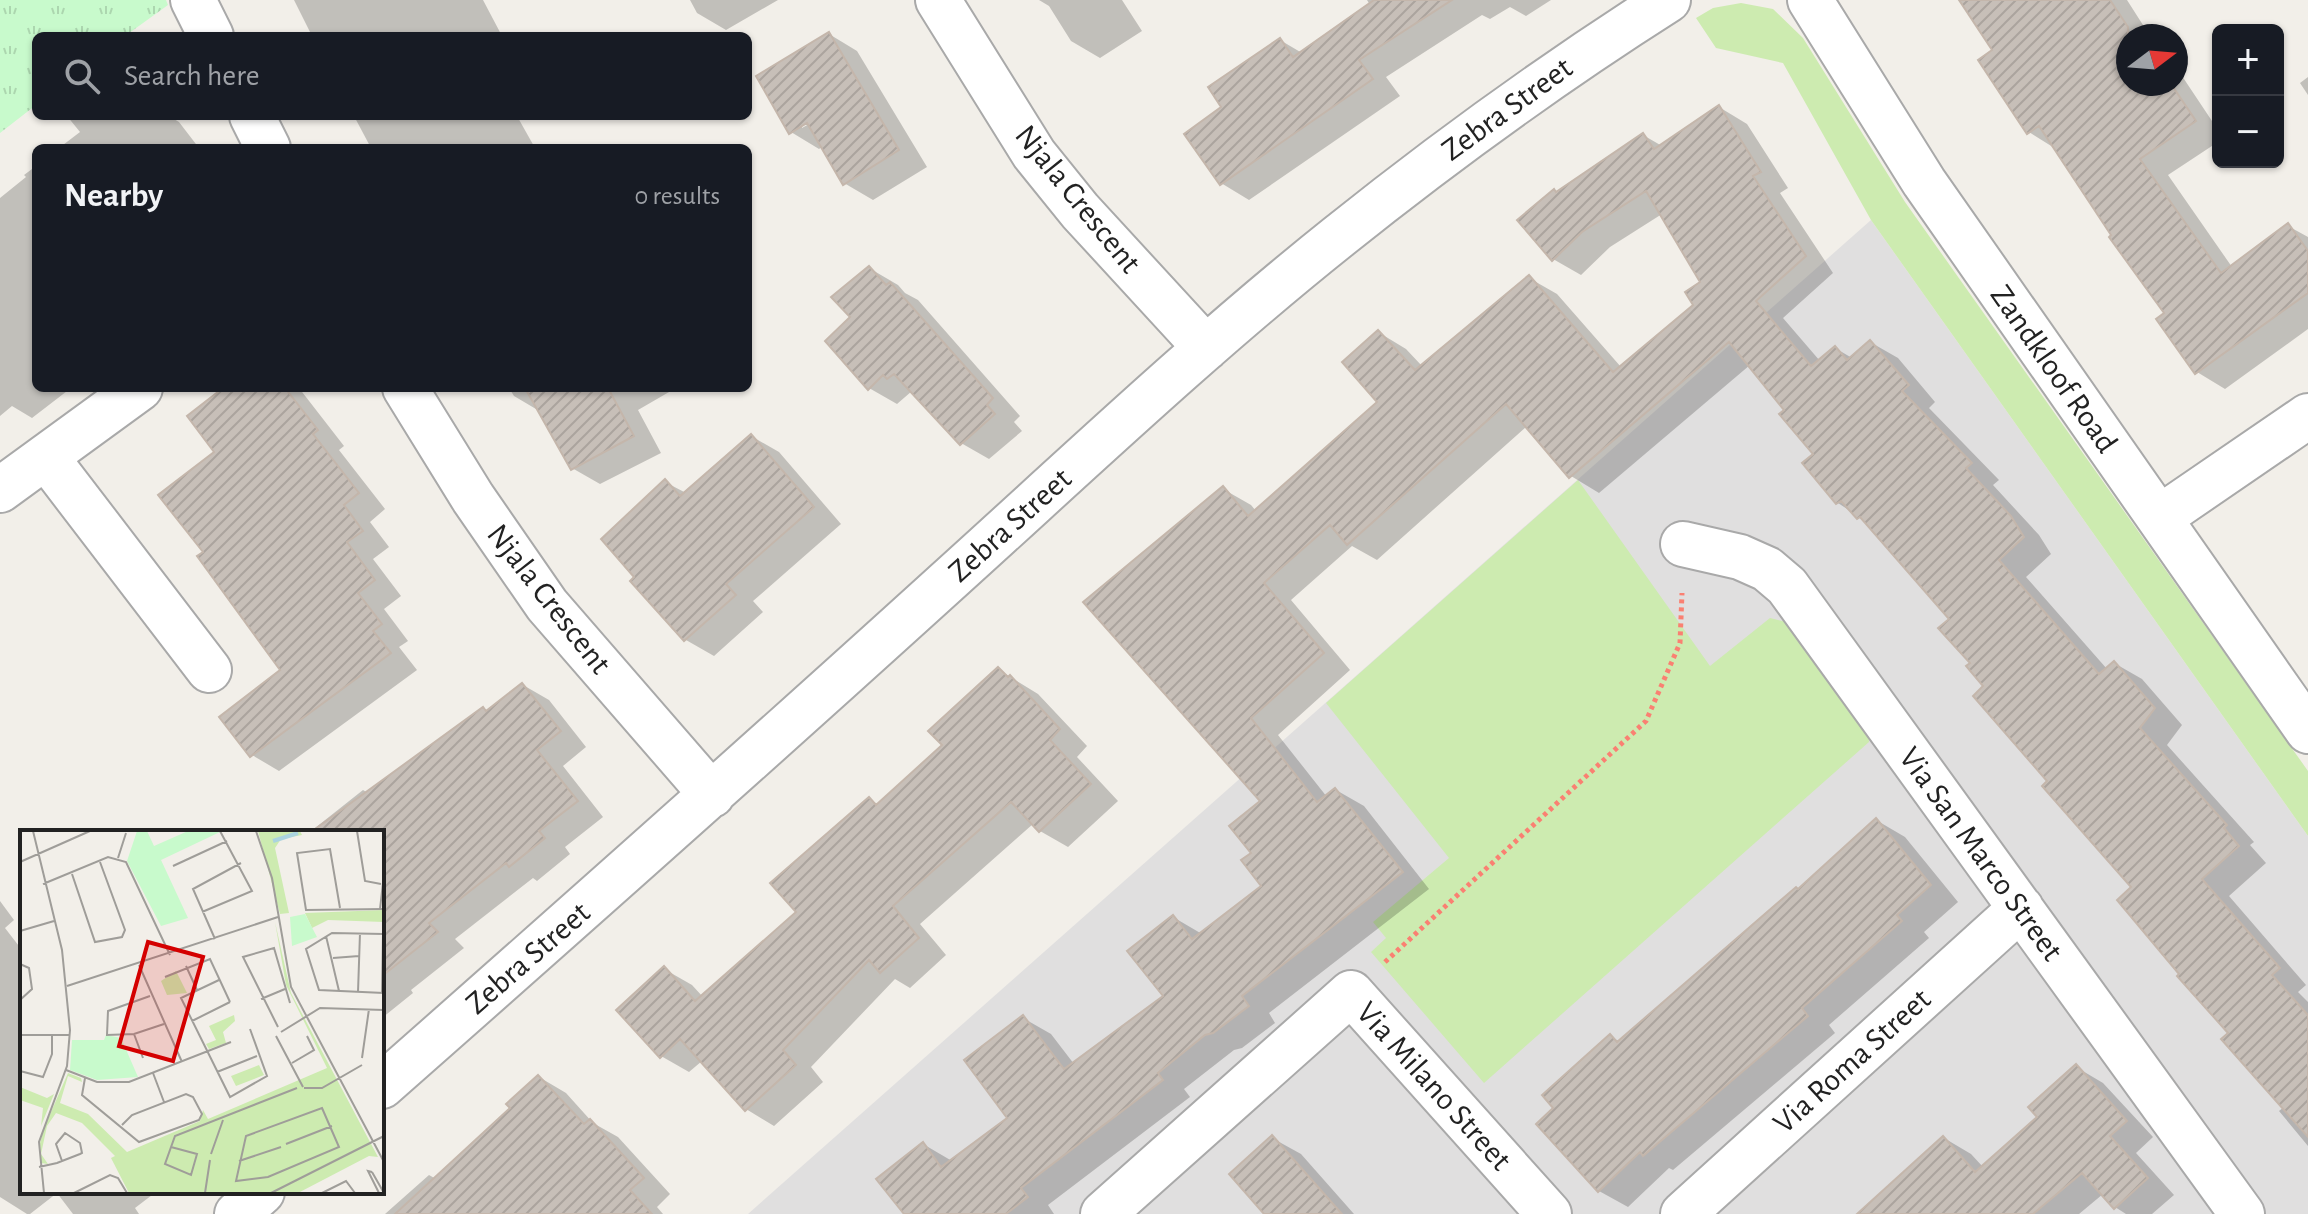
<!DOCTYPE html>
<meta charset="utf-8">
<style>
:root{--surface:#171b24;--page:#242831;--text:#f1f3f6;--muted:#9ea1a6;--line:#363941}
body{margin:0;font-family:"Alegreya Sans",sans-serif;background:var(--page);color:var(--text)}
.controls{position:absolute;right:24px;top:24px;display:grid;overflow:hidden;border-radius:12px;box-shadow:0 2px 6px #0004}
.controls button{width:72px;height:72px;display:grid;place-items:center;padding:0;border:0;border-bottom:2px solid var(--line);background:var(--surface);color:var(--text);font:40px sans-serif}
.compass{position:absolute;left:2116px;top:24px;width:72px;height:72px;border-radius:50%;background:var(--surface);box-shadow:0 2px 6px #0004;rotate:74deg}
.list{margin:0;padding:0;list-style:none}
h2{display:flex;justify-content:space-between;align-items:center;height:104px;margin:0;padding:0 32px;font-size:34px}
h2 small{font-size:26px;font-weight:400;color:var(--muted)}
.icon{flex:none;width:44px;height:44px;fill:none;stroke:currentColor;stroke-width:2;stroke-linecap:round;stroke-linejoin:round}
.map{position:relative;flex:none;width:2308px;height:1214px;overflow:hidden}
.search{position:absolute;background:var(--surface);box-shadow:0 2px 6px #0004;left:32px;top:32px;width:720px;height:88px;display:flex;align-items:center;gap:20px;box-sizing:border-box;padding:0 28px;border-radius:12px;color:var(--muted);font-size:30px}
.panel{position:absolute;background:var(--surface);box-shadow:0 2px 6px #0004;left:32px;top:144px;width:720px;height:248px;border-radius:12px}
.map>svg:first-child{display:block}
</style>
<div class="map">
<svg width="2308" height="1214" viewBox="0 0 2308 1214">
<defs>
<pattern id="park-tufts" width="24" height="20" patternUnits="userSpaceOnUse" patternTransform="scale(2)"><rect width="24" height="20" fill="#c8facc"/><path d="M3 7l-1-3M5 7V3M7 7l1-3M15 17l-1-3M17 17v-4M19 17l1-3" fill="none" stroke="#acd6af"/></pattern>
<pattern id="building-hatch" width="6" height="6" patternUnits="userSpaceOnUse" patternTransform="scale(2)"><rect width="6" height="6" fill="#c7bfb8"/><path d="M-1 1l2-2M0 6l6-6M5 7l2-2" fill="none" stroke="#aba49e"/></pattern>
</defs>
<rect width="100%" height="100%" fill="#f2efe9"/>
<!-- residential -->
<path fill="#e0dfdf" d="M1871,220L2308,836V1214H748Z"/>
<!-- grass -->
<path fill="#cdebb0" d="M1741,3L1773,9L1803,38L1905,202L2308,771V836L1871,220L1783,63L1716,48L1696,18L1713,8Z
M1578,480L1710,666L1770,618L1795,624L1868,724L1869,742L1484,1083L1371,952L1386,938L1373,922L1449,858L1326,703Z"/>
<!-- park -->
<path fill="url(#park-tufts)" d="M0,0H166L168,5L125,36H36V105L0,133Z"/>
<!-- shadow -->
<path fill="#0003" fill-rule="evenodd" d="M294,0H483L502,36H312Z
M690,0H778L726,30L697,13Z
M1039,0H1122L1142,31L1100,58L1071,41L1049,6Z
M1367,0H1551L1526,16L1510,7L1490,19L1482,15L1386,77L1400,96L1249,200L1221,183L1224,107L1280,40L1302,53L1370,5Z
M1962,0H2127L2150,36H2128V84H2176V67L2218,130V142L2168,175L2232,267L2288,226L2308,237V329L2225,389L2197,372L2167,313L2056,149L2029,132L1995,51Z
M829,34L857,51L927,167L873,200L844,183L823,146L819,149L791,132ZM816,120L802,128V124Z
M2308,77V95L2300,83Z
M1719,107L1747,124L1788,188L1780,193L1833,273L1783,318L1820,361L1835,348L1852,358L1870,342L1898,358L1935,402L1929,408L1999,480L1993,485L2039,535L2051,554L2026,577L2107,669L2114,663L2142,679L2182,725L2167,745L2254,842L2250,845L2266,863L2229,896L2306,985L2298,992L2308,1002V1146L2279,1111L2284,1107L2231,1033L2134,887L2050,781L1986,686L1973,664L1951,619L1867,522L1838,503L1816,455L1787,410L1750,365L1599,493L1571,476L1527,426L1377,560L1352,546L1291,600L1350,670L1278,735L1327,797L1336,790L1364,806L1429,889L1269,1013L1275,1023L1242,1048L1234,1050L1184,1089L1190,1097L1048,1205L1054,1214H907L923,1144L952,1161L1010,1118L1023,1018L1051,1034L1074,1064L1166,996L1173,917L1202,934L1263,886L1254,853L1263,801L1085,602L1223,489L1251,505L1256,511L1380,402L1378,332L1406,349L1422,366L1529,278L1557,294L1621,367L1696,305L1703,283L1662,214L1610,247L1581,275L1553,259L1557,194L1643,135L1662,146Z
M67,116H169L179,122L199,148H59L80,132Z
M354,116H517L535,148H371Z
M36,166V388H71L32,418L12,406L0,416V198L26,177L24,175Z
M869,268L898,285L905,293L918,300L1020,416L1014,422L1022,431L989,459L961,443L912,391L897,404L869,388L853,317Z
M226,388H299L344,446L339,450L385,509L370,522L389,547L373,559L401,596L384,609L408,641L399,647L417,670L279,771L252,755L283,670L206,552Z
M509,388H676L638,410L661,453L600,484L572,468L541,412L514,396Z
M751,436L779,452L841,524L753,601L763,612L714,656L686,640L633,581L637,577L665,482L686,493Z
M999,670L1038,694L1087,746L1077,757L1118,801L1068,847L1040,831L1033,824L920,924L946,955L910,988L895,979L811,1067L823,1082L774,1126L746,1109L702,1061L689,1072L661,1056L664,969L692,985L703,997L799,912L869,799L879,805L944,746Z
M523,685L549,700L586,747L563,766L603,817L565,847L570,854L537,881L533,878L455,939L464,948L411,990L413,993L382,1018V832H310L363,790L368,793L483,709L488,712Z
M1876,820L1905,837L1958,902L1924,932L1929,938L1829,1025L1835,1033L1673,1170L1669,1168L1628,1207L1599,1191L1539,1124L1556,1108L1610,1036L1620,1042L1800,891Z
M0,901L14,920L5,928L22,950V1192H156L135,1208L139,1214H73L57,1193L30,1214H27L0,1197Z
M2076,1067L2103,1083L2153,1137L2136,1153L2174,1195L2152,1214H2126L2115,1207L2103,1194L2079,1214H1867L1944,1138L1971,1154L1983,1167L2040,1118Z
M539,1077L566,1093L593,1123L618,1137L670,1194L657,1207L663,1214H385L429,1175L436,1179L512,1109Z
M1272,1138L1301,1154L1354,1214H1267Z"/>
<!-- building -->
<path fill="url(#building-hatch)" stroke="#c4b6ab" stroke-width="2" d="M1374,0H1452L1359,60L1373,79L1220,185L1184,134L1221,107L1208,87L1280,38L1293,57Z
M1959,0H2110L2128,27V84H2171L2196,121L2140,159L2221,273L2288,223L2308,251V293L2195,374L2156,319L2164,313L2109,237L2111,235L2039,126L2027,134L1978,60L1992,50Z
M829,32L899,150L843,185L807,123L789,134L756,76Z
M1719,105L1761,172L1753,176L1806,256L1756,301L1811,366L1835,346L1847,360L1870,340L1909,385L1902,391L1972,463L1966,468L2011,516L2024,537L1999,560L2099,674L2114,661L2155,708L2140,728L2227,825L2224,828L2239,846L2202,879L2280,968L2272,975L2308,1015V1137L2221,1039L2228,1033L2177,976L2179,974L2117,900L2131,887L2042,786L2047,781L1973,696L1983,686L1966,666L1970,663L1938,628L1949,619L1860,517L1857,519L1841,501L1836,504L1802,463L1813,454L1779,414L1784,410L1729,342L1569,478L1506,404L1347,545L1330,525L1264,583L1324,653L1251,718L1317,802L1335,788L1403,872L1242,996L1249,1006L1213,1033L1205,1035L1158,1073L1163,1080L1021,1188L1028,1197L1006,1214H904L876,1179L923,1142L941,1167L1007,1118L964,1060L1023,1015L1064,1069L1163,996L1127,951L1173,915L1192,939L1261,886L1241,860L1251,853L1229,826L1260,801L1083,602L1223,486L1248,516L1377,402L1342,362L1378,330L1415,370L1529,275L1613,372L1693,305L1685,292L1700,282L1646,191L1582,232L1552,261L1517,220L1554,189L1556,192L1643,133L1654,149Z
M869,266L886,285L890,282L993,398L987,405L995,414L960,445L894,374L887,379L883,375L868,390L825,341L850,317L831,297Z
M223,388H285L318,430L313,434L359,493L344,505L363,531L347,542L375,580L358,593L382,624L373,631L391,653L250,757L219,717L280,670L197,556L203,552L158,495L214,452L187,416Z
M525,388H608L634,436L571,470Z
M751,434L814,507L726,584L736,595L684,641L630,581L634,577L601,539L665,479L680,496Z
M998,667L1008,677L1010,675L1060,729L1050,740L1091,784L1039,832L1011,802L893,906L919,938L880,973L869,960L783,1050L796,1065L745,1111L680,1039L660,1058L616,1010L664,966L695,1001L796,912L770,883L869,797L876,805L942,745L928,731Z
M522,683L561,731L537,750L578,801L539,831L545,838L509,867L506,863L429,923L438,932L382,976V832H311L483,707L486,711Z
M1876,818L1931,885L1897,915L1902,921L1802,1008L1808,1016L1643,1156L1640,1152L1598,1192L1536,1124L1553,1108L1542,1095L1610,1034L1617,1042L1796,887L1798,889Z
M2076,1064L2127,1121L2110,1136L2148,1178L2114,1209L2082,1173L2033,1214H1857L1943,1136L1975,1172L2037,1117L2028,1107Z
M538,1075L584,1124L590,1119L644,1178L630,1190L652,1214H395L510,1108L506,1104Z
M1272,1135L1342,1214H1264L1229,1174Z"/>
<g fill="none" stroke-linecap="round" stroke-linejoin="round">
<defs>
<path id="street" d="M193,0L211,36
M938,0L1034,154L1080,211L1206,348
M1810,0L1924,182L2308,731
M252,116L268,148
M405,388L473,498L547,605L712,795
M46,457L209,670
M0,490L140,388
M2159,518L2308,416
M1683,544L1740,557L1767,569L1787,586L2242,1214
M382,1086C568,922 754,757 938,590C1070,471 1199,348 1338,237C1444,152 1553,73 1668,0
M237,1214L262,1192
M1103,1214L1351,993L1549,1214
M1683,1214L2021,908"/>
</defs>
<!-- street casing -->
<use href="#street" stroke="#a9a9a9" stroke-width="48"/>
<!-- path -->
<path stroke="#fa8072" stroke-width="5" stroke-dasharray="4 4" stroke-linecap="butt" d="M1385,962L1646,721L1680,643L1682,593"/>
<!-- street -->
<use href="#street" stroke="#fff" stroke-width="44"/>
</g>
<g text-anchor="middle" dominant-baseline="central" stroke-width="6" stroke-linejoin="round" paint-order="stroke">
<!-- street labels -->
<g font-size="32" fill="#222" stroke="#fff">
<text transform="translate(1507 109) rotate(-36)">Zebra Street</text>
<text transform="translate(1078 199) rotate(51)">Njala Crescent</text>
<text transform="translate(2054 369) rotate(55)">Zandkloof Road</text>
<text transform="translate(1010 525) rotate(-42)">Zebra Street</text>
<text transform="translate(549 599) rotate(52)">Njala Crescent</text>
<text transform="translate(1981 854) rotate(54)">Via San Marco Street</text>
<text transform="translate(528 958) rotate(-41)">Zebra Street</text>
<text transform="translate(1852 1061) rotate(-42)">Via Roma Street</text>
<text transform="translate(1434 1086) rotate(48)">Via Milano Street</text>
</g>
</g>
<!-- overview -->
<g transform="translate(20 830)">
<rect width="364" height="364" fill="#f2efe9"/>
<path d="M238,1H280L282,5L261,9L255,18L269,83L260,84ZM364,80V92L308,90L292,98L285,83ZM255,92L271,163L358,327L349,326L278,363H109L91,328L95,326L62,293L36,283L27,296L21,324L28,334L21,333L20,313L24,298L48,243L61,248L62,252L48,246L40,273L68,284L107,322L180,291L183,280L188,289L307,238L266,155ZM156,141L167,163L147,165L141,151ZM214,185L215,191L203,202L206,213L189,219L186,214L196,210L189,196ZM239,235L244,245L216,256L211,246ZM0,257L27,268L34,264L21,296L23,278L0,270Z" fill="#cdebb0"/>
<path d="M117,1H127L134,16L168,1L200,2L141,30L168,88L141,96L107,31ZM285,84L297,107L272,116L270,87ZM86,205L101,208L118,247L77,250L50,240L52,210H84Z" fill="#c8facc"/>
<path fill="none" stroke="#aad3df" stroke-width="4" d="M253,11L278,3"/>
<path fill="none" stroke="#9f9d99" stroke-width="2" d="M13,1L42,120L50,200L47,236L19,312L24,363M236,1L252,48L271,157L364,332M337,1L345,51L361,54M98,28L106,3M0,32L70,1M153,36L207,11M52,44L75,112L102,107L105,100L80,32M23,54L88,27L106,32L150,125M320,78L310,19L277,23L286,80L364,79M360,79L364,44M182,82L232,61L200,1M0,101L34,91M364,104L312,103L286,119L299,160L364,163M306,106L319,161M195,109L173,59L221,33M313,128L339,126M0,134L9,138L12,159L0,170M119,135L162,232M166,136L177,160M145,147L190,129L210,172M199,150L161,168L210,267L247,246L230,199M47,156L258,87M338,162L340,103M362,163L363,104M130,166L88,181L87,205L114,204L144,194M241,169L265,159M172,191L210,172M258,197L223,127L254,118L270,173M261,202L300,178L364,180M114,204L123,228M0,205H50M256,206L283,257M342,228L349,179M272,233L294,220L287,206M46,240L77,252H109L211,212M0,241L23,247L32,224V205M197,242L237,226M133,243L144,272M65,248L62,265L119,312L179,290L182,284L173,267L166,264L112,285L102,295M284,258H302L342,235M302,278L319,317L248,347L216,351L226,306ZM266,314L312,296M151,317L177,324L171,345L145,334L155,306L277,258M191,324L203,290M219,331L261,317M19,337L37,333L42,331L60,324L62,323L60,313L45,303L36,314L42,331M352,342L348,341L359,363M352,342L364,363M54,363L90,345L98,348L107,363M185,363L190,330M251,363L364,306M302,363L326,351L335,363"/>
<path fill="#d40000" fill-opacity="0.15" stroke="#d40000" stroke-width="4" d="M128,112L183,127L153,231L99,216Z"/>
<rect width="364" height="364" fill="none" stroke="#222" stroke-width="4"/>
</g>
</svg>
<div class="controls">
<button>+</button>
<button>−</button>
</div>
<svg class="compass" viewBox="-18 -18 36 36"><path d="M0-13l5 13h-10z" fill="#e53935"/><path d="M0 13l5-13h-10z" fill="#9ea1a6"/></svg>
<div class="search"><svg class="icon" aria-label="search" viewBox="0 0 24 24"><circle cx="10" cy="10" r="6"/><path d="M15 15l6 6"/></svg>Search here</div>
<section class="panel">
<h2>Nearby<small>0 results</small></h2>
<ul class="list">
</ul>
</section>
</div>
